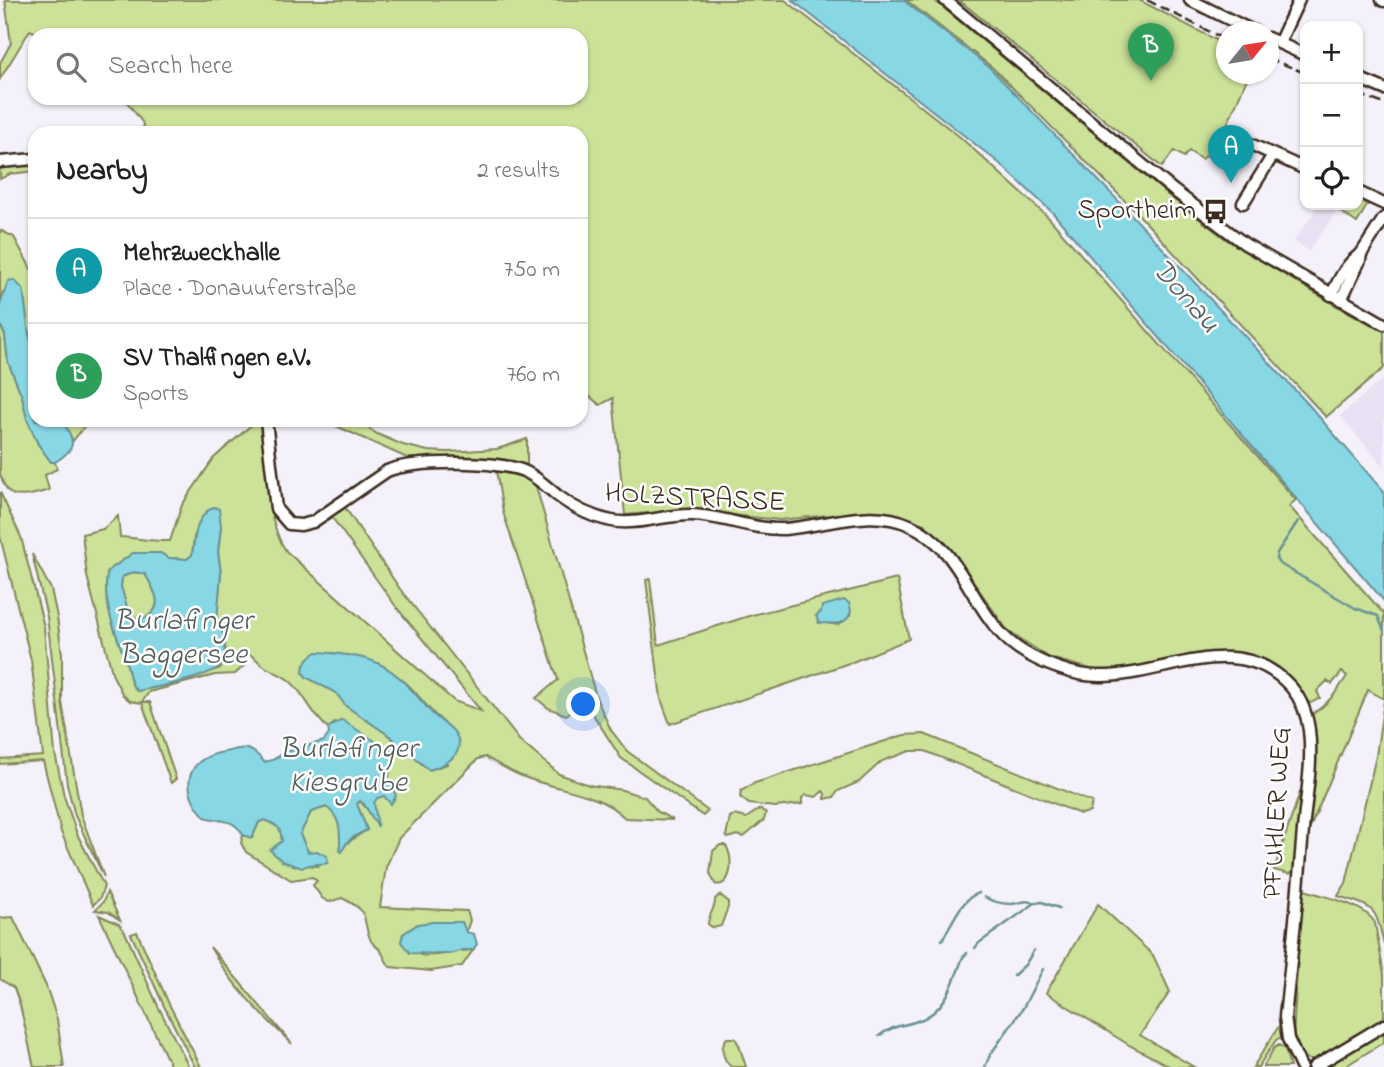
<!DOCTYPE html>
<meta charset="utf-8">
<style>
:root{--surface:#fff;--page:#f6f6f6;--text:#202124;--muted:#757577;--line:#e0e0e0;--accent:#111827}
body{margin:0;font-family:"Indie Flower",sans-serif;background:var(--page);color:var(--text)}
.controls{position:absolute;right:21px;top:21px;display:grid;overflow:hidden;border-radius:14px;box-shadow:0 2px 5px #0004}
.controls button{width:63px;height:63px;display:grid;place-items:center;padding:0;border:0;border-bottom:2px solid var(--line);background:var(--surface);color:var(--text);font:35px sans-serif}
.compass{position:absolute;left:1216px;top:21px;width:63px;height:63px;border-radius:50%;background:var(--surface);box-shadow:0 2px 5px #0004;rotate:60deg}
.you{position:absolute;left:584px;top:705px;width:24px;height:24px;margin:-18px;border:5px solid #fff;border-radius:50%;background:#1a73e8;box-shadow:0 0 0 10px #1a73e833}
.badge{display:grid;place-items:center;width:46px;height:46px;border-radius:50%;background:var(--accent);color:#fff;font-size:23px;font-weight:700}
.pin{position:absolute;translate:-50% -58px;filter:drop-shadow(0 2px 4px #0008)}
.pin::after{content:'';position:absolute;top:37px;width:24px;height:21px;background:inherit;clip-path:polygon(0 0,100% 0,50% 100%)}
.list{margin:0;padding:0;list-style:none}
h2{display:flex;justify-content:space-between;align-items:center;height:91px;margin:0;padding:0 28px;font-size:30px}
h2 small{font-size:23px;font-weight:400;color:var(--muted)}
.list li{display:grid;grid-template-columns:46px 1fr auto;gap:21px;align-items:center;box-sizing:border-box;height:105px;padding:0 28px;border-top:2px solid var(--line)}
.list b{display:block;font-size:26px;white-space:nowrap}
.list p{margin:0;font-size:23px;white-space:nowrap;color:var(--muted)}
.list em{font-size:23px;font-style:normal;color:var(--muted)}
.icon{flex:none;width:38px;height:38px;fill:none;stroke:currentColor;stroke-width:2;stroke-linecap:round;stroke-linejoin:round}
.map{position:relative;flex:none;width:1384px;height:1067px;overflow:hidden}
.search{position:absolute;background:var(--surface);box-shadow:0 2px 5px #0004;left:28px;top:28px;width:560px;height:77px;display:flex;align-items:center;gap:18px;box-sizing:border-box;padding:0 24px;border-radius:21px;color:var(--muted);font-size:26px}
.panel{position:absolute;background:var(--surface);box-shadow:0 2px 5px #0004;left:28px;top:126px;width:560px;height:301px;border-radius:21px}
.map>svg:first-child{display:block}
</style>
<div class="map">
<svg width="1384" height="1067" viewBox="0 0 1384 1067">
<rect width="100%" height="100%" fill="#f5f1fa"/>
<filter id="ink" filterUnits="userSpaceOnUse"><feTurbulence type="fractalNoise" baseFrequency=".0143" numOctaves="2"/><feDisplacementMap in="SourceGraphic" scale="14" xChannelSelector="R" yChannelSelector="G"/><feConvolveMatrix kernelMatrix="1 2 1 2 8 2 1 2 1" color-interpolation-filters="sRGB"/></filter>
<g filter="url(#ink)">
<!-- built -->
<path fill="#e9e0f4" d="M1319,205H1341L1309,251L1294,241Z
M1384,378V467L1340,416Z"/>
<!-- green -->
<path fill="#cbe298" stroke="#83865b" stroke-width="2" fill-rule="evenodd" d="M5,0H785L960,137L1049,218L1296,500L1289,506L1384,614V699L1368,690L1310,828L1311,715C1328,704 1336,693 1347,676L1342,672L1332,684L1327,681L1317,691L1320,698L1311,703L1305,701L1271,665L1247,654L1221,652L1106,673L1050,658L1008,631L959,562L924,524L869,511L780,520L685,510L625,515L613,398L600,405L581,389V133H146L142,122L124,98H581V35H40L30,30L0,79V63L11,43Z
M906,0H934L1173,199L1227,240L1333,304L1384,331V368L1326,417L1138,214L993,68Z
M959,0H1139L1226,45V74H1249L1227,125L1210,153L1201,159L1189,151L1184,157L1174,151L1162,167Z
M35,162V171L10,174L0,179V166Z
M1358,197L1369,202L1357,223L1338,210L1341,205H1358Z
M0,230L14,237L35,276V357L29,334L23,289L3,292L0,305Z
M0,324L5,335L8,362L22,396L27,419L38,444L51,462H55L57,469L45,475L49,490C39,493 16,501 8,491C4,487 2,479 0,474Z
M62,420H89L73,441Z
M257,420H260L263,430C266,464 266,525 287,552L445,693L454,701L481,711L397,608L331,516L344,506L400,589L520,741L559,774L589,785L622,790L645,797L658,812L673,820L625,818C598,791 559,791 524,777C511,772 498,764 485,757L478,759L399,838L386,867L380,907L467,911L470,920L466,933L462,922L418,924L403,934L401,942C407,946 415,954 421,955C438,958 456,950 473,950L462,966L431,971L390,967C386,962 385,958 382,953C380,948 374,946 371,941C359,915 374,914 342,898L329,902L322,898L313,885L317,881L312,877L291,880L246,852L241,843L243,835L252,838L259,822L265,820L280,828L282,841L278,845L307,865L318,866L305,846L300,834L311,812L327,807C340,817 342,831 340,847C349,843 357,835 367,830L357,804L360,801L368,810L377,798L384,796L392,763L335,723L328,728C313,716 306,697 293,684C284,674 274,673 264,666C257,661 255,656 246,653V664L235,674L215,675L149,692L142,702H150L176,779L171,783L142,703L130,701L123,695L113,676L87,576L82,534L103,529L118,516L120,537C138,538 153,542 170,541L182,505L214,458ZM207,511L221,526L218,552L221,573L217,620L224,636L226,653L221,668L172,684L137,691C129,683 130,675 127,665C118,636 100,602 108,571L133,553H160L169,558L187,559L192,555L194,537ZM333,653C350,657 392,671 405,682C420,695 429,713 447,725V764L429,770L387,734L346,706L336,693L307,677L303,673L304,665Z
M323,420H356L377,434L403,445L428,451L448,452L497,449L527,439V467L512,461L407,458Z
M496,470L521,474L535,483L597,700L611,730L627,751L708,811L703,816L621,758L585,702L566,715L548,708L536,698L558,680L503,512Z
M0,492L21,537L44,627L55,753L64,796L77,834L104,886L100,898L93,905L61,832L43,761L0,764V759L43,756L31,660L0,536Z
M32,554L51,589L57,617L62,654V702L81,815L104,877L75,816L67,784L47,617Z
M134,572L145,574C156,592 167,610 140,620L129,614L121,587L122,577Z
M650,579L658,645L752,615L897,579L909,639L855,661L670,724L661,699L646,580ZM821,612L850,615L838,625L827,623L816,616Z
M1384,701V945C1375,906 1376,908 1338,896L1346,883L1376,756Z
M924,734L1092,802L1090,812L1080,814L925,751H910L882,761L859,782L838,791L834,797L825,799V794L823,791L816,797L806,795L802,798V804L775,807L749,804L740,797L741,791L755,783L904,735Z
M1300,792L1295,871L1289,874L1274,870Z
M760,809L766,813L764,820L744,837L737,835L728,838L726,836L730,817L734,815L746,818Z
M720,845H725C734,854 733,889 715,884L710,873L713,851Z
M1302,889C1323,897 1364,903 1375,923L1384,975V1019L1312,1061L1303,1056L1293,1038Z
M107,892L120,920L108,912L95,910L103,902Z
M720,895L728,901V907L721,926L713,928L708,924C708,915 716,908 715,899Z
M1098,904L1153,955L1170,992L1140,1035L1194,1067H1171L1129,1045L1046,993Z
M99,915L119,924L125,932L158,1006L189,1067H171Z
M13,917L46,986L57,1019L64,1067H34L20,1005L14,988L0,979V918Z
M137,932L169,1004L201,1067H195L164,1006L131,934Z
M210,947L292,1044C260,1013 232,986 210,947Z
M1283,1025L1281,1037L1276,1040L1258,1067H1253L1279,1026Z
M1384,1029V1042L1344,1067H1323Z
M727,1038H735L739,1045L746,1067H731C723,1059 719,1047 727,1038Z
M1279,1045L1285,1049L1290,1067H1263L1274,1048Z"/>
<!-- water -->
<path fill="#88d7e5" stroke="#699295" stroke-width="2" fill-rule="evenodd" d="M792,0H903L990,68L1128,211L1308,404L1384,492V601L1053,213L999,163Z
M14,280L23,289L29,334L35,357V420H62C74,441 79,447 55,462H51L38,444L27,419L22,396L8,362L5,335L0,324V305L8,281Z
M214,507L219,509L221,526L218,552L221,573L217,620L224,636L225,661C214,678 157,687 137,691C129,683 130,675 127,665C118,636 100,602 108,571L133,553H160L169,558L187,559L192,555C195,537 195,516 214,507ZM134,572L145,574C156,592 167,610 140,620L129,614L121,587L122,577Z
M844,600L849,603L851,611C846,628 832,623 819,623L816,616L821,612L822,606Z
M317,652C334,653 354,655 370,660C397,669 413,692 431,712C437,720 450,725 455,733C468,754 445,765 429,770L387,734L346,706L336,693L306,677L303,672C304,662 308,657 317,652Z
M342,720L392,752V763L388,775L396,796L391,804L384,796L377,798L374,803L378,827L364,804L360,801L357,804L367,830C356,835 346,840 342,852L340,851C340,833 342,818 326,807L311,812L300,834L308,852L317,851L327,856L328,863C319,865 310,863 302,868L282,861L270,850L282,841C281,827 277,825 265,820L259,822L252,838L243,835C234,818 221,822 205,817C180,789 184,759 224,752C231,751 241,747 247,749C254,750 260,757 264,762L272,760L286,752L324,741L329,734L328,728Z
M432,922H462L466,932L474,934L477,944L473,950H463L449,954L410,953L401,942L403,934L418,924Z"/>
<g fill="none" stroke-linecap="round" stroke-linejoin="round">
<!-- stream -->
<path stroke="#699295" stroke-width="2.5" d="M1298,521L1277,553L1276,559L1280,564L1355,608L1378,616L1384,631
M984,897C993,902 1001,904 1012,904C1020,903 1026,899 1034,903
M942,940C952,924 961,898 979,893
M975,948L979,943L1035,903L1042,902L1059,908
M1013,976L1025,965L1034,950
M879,1036C893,1025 905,1026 920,1020C947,1010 954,980 963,957L967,953
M985,1067L990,1055L1023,1008L1043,969"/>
<defs>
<path id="minor" d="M945,0L1173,190L1245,244L1384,324
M1190,0L1255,32
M1382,0L1384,1
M1268,38L1305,55
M1279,43L1299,0
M1358,78L1384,89
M1248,143L1305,169
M0,162L35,159
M1358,192L1384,204
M1243,203L1273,155
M1331,295C1339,280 1346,263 1361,254
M1341,300L1360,260L1361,254L1384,218
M266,420L276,509L289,524L301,525L313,522L387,471C413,460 501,460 526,472C538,478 548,488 558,496C575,509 591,517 612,521C637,526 666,514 692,515C723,516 753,530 784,529C826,526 869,507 910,525C956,545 968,596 999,631C1014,649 1039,662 1061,669C1072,673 1088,676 1100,676C1163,677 1239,628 1291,687C1301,699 1307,715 1309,730C1313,762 1306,798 1303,830C1298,892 1292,954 1285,1017L1288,1039L1301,1067
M1314,1067L1384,1025"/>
</defs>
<!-- minor casing -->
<use href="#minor" stroke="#3b2a1e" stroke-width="15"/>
<!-- minor -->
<use href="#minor" stroke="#fff" stroke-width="10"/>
<!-- rail -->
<path stroke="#3b2a1e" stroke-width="2.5" stroke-dasharray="10 5" stroke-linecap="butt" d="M1147,0L1226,40
M1268,58L1305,73
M1358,94L1384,104"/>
</g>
</g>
<!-- icons -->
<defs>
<symbol id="bus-bare" viewBox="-9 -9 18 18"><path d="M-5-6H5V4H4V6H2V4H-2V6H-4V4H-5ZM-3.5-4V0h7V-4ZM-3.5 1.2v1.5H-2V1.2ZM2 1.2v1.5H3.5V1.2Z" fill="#3b2a1e" stroke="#fff" stroke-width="2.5" paint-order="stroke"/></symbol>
</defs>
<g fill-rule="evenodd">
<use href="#bus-bare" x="1198" y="194" width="35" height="35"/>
</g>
<g text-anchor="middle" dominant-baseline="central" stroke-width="5" stroke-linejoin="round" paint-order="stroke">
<!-- poi labels -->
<g font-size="28" fill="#3b2a1e" stroke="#fff" text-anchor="end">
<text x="1196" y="211">Sportheim</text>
</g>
<!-- street labels -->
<g font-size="28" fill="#3b2a1e" stroke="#fff">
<text transform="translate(695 499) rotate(3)">HOLZSTRASSE</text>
<text transform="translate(1278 813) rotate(-87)">PFUHLER WEG</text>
</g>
<!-- water labels -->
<g font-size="30" font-style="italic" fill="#525e5a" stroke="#fff">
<text transform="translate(1185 297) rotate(49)">Donau</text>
<text x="183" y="622">Burlafinger<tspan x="183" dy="34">Baggersee</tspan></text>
<text x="348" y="750">Burlafinger<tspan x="348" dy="34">Kiesgrube</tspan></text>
</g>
</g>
</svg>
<div class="controls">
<button>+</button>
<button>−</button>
<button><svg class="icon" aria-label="locate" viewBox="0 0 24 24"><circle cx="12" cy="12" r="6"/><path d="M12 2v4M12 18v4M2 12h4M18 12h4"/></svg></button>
</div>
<svg class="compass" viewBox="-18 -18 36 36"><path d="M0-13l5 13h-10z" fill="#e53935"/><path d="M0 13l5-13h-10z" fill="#757577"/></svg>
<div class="you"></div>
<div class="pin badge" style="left:1231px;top:183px;background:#0f9aa8">A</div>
<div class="pin badge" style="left:1151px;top:81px;background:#2e9e5b">B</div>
<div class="search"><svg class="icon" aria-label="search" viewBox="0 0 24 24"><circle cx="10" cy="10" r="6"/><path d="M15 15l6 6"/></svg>Search here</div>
<section class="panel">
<h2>Nearby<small>2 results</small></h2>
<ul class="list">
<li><span class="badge" style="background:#0f9aa8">A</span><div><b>Mehrzweckhalle</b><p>Place · Donauuferstraße</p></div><em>750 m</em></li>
<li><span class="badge" style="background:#2e9e5b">B</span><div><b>SV Thalfingen e.V.</b><p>Sports</p></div><em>760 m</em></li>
</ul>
</section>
</div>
